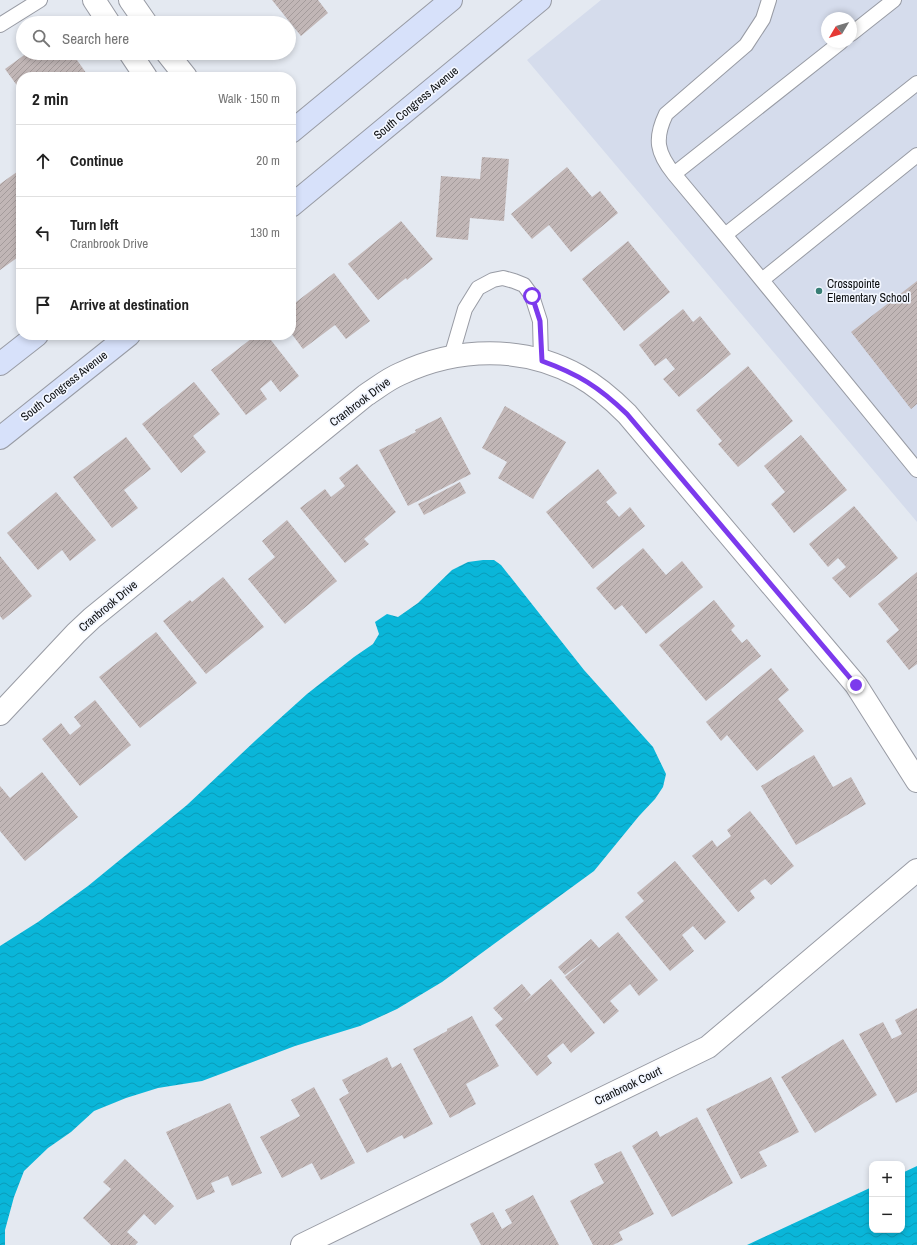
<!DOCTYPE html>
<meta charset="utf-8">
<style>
:root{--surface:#fff;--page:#f2f2f2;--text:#222;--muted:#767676;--line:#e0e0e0}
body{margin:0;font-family:"Archivo Narrow",sans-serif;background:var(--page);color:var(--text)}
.controls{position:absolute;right:12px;bottom:12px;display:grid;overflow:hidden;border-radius:8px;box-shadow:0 2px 6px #0003}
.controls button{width:36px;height:36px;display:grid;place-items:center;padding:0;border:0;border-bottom:1px solid var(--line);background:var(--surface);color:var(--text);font:20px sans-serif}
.compass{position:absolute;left:821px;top:12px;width:36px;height:36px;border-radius:50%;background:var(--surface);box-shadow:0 2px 6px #0003;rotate:232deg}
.stop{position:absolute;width:12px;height:12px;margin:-9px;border:3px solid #7c3aed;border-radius:50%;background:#fff}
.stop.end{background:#7c3aed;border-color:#fff;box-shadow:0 1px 4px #0008}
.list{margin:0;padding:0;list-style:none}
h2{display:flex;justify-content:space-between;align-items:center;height:52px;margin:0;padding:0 16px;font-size:17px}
h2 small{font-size:13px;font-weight:400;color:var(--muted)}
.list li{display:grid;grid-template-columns:26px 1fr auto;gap:12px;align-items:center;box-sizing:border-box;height:72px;padding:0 16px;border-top:1px solid var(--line)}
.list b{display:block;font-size:15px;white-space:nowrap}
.list p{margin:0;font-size:13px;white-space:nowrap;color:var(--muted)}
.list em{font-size:13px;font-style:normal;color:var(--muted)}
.icon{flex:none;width:22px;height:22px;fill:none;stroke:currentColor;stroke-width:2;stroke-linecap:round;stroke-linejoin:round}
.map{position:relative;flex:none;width:917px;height:1245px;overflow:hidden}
.search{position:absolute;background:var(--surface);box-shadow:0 2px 6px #0003;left:16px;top:16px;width:280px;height:44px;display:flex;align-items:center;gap:10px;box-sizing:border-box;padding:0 14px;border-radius:22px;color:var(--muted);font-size:15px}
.panel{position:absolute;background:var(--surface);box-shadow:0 2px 6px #0003;left:16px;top:72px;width:280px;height:268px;border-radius:16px}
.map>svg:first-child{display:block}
</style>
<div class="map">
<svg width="917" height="1245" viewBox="0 0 917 1245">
<defs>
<pattern id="water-waves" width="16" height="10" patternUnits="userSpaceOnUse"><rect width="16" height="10" fill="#0ab6d9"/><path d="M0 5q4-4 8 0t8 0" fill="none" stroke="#099bb9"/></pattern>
<pattern id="building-hatch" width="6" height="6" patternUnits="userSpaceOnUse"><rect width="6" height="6" fill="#c1b6b6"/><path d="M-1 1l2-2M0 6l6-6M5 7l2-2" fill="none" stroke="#a49b9b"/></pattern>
</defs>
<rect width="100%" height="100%" fill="#e4e9f1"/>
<!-- built -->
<path fill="#d5dcec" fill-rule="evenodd" d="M601,0H917V522L527,60ZM827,18H851V42H827Z"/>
<!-- water -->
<path fill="url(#water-waves)" d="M483,560H494L501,565L584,670L653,747L666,774L663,787L655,799L639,816L594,871L442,982L397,1009L360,1026L295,1046L202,1081L158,1088L126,1098L94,1111L71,1132L48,1148L24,1171L14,1197L5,1230V1245H0V946L38,922L88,886L187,805L256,740L307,694L354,657L373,644L379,634L375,622L387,614L398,617L418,603L452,570L468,562Z
M917,1166V1245H747L872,1187V1230H902V1173Z"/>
<!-- building -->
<path fill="url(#building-hatch)" d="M272,0H318L328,13L301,36Z
M27,53H72L89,77H21V91L5,69Z
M482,157L509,159L504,221L470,218L468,240L436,237L441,176L480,179Z
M567,167L592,197L600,191L618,213L571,252L549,225L532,239L511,214Z
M21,169V255L0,270V184Z
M401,221L433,259L407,280L406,278L378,300L348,264Z
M628,241L670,292L624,331L582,279Z
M334,273L370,321L346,339L335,325L303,349L291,333V306Z
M917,281V404L911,409L851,332Z
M683,309L693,322L700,316L731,354L679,397L663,379L675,369L666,358L655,366L639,345Z
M256,335H267L299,376L280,392L271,380L260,389L267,399L246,415L211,370Z
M748,366L793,421L738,467L718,444L722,441L696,410Z
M194,382L220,414L193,436L206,452L181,473L142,424Z
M505,406L566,442L533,499L498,478L507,462L482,448Z
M441,417L471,474L408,506L379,450L416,432L415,430Z
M801,435L847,490L794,533L771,504L785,492L764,466Z
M126,437L151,469L124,490L138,508L112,528L73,477Z
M357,464L396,512L364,539L369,544L345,563L300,508L325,489L331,497L345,486L339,478Z
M598,469L617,493L606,502L619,517L630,507L645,526L593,569L546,512Z
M460,482L466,493L424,515L418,504Z
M56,492L96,540L70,561L62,550L38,570L7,533Z
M854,506L898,558L850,598L832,578L846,567L838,558L828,567L809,544Z
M287,520L337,581L285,624L248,579L275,557L262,541Z
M643,548L666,575L682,561L703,587L646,634L622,605L615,610L596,588Z
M0,556L32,596L3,620L0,616Z
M917,572V664L909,670L886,641L899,630L878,604Z
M223,577L264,627L206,674L163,621L190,600L192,602Z
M714,600L735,626L731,630L742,643L747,639L761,656L706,701L659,645Z
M156,632L197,683L140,728L99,677Z
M771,668L789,690L778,699L804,731L757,771L727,735L721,741L706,722Z
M95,700L131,745L80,786L42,739L61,723L70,735L81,726L74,717Z
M814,755L833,787L851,777L866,804L796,845L761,786Z
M42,772L78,817L25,861L0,831V786L10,798Z
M750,811L794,866L771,885L765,879L750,891L755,898L738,912L692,856L712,840L717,847L731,836L727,830Z
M675,861L726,922L705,940L693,926L682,935L694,951L670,971L625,917L644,901L637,893Z
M618,932L658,980L639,996L630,984L610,1001L619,1011L604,1024L565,977L591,955L565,975L558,967L591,939L599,948Z
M551,979L595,1033L571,1053L563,1043L547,1056L552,1063L537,1076L495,1025L503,1019L493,1008L522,984L531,995L523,1003Z
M917,1008V1092L896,1103L859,1034L883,1022L892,1039L902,1034L895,1020Z
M472,1016L499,1066L466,1084L476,1104L450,1118L413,1049L447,1031V1029Z
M843,1039L877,1095L815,1133L781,1077Z
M387,1057L392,1068L401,1063L433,1124L404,1139L402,1135L367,1153L339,1099L349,1093L342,1080Z
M771,1077L799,1132L759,1152L767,1166L741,1179L706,1109Z
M314,1087L355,1163L321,1180L312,1163L282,1178L260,1137L300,1116L291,1100Z
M230,1103L262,1173L232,1186L228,1176L211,1183L215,1192L197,1200L166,1132Z
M697,1117L733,1183L672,1217L632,1146L657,1131L660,1137Z
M621,1151L654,1214L619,1232L623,1240L613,1245H593L570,1201L604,1183L594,1164Z
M125,1159L174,1206L155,1225L144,1214L127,1232L138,1242L135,1245H111L83,1218L111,1189L103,1182Z
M533,1195L559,1245H481L470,1224L493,1212L502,1229L512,1223L505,1210Z"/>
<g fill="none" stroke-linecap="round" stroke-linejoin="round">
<defs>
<path id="service" d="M769,0L763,19L746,45L666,114C654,139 657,153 674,174L725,235L917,470
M0,25L40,0
M851,34L894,0
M674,174L841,42
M725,235L917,83
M762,280L917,155
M451,357L465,309L478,288L493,280L503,278L514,281L524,285L532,296L540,321L541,361"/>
<path id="minor" d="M94,0L109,23
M130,0L146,23
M130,53L146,77
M167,53L186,77
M0,714L76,633L92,618L366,395C377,388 388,379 400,374C457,347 523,345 579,376C597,386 613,400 627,414L856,685L917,781
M302,1245L708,1047L917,870"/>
<path id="secondary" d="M291,132L451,0
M291,206L540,0
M0,364L37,335
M0,438L129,335"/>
</defs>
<!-- service casing -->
<use href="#service" stroke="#989ba4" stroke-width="16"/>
<!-- minor casing -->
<use href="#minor" stroke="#989ba4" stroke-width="24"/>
<!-- secondary casing -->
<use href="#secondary" stroke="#989ba4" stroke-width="24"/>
<!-- service -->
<use href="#service" stroke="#fff" stroke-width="14"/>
<!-- minor -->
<use href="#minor" stroke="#fff" stroke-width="22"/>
<!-- secondary -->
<use href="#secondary" stroke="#d7e1fa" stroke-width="22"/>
</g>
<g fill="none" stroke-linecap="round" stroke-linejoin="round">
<!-- route -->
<path stroke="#7c3aed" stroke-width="5" d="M532,296L540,321L542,361C578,374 599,387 627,414L856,685"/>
</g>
<!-- markers -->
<circle fill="#387e75" stroke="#f2f6ff" stroke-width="1.5" cx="819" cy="291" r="4"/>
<g text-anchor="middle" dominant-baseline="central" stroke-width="3.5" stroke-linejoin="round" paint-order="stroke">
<!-- street labels -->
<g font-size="12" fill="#0b0d0f" stroke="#f2f6ff">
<text transform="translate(416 103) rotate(-40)">South Congress Avenue</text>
<text transform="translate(64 386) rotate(-38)">South Congress Avenue</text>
<text transform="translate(360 402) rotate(-37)">Cranbrook Drive</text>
<text transform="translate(108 606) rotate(-40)">Cranbrook Drive</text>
<text transform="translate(628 1086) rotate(-26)">Cranbrook Court</text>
</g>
<!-- poi labels -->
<g font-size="12" fill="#0b0d0f" stroke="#f2f6ff" text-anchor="start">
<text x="827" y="284">Crosspointe<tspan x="827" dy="14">Elementary School</tspan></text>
</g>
</g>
</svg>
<div class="controls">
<button>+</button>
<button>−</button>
</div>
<svg class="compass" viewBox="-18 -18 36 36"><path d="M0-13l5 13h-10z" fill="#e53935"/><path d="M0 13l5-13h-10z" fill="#767676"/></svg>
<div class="stop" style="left:532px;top:296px"></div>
<div class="stop end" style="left:856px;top:685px"></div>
<div class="search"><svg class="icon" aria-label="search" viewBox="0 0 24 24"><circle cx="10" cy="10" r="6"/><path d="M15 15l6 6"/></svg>Search here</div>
<section class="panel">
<h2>2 min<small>Walk · 150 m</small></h2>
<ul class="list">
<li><svg class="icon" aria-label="ahead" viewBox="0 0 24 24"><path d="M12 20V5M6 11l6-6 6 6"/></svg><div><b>Continue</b></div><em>20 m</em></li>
<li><svg class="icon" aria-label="left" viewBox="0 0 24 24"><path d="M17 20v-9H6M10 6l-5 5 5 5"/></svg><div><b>Turn left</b><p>Cranbrook Drive</p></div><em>130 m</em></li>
<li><svg class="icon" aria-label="arrive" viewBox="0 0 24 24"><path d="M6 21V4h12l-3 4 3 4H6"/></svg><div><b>Arrive at destination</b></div></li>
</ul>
</section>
</div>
